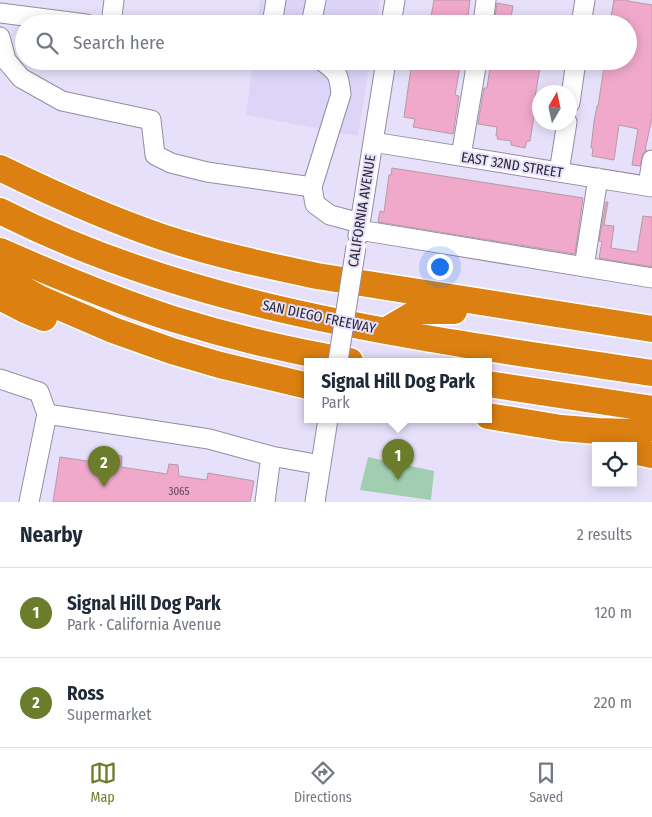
<!DOCTYPE html>
<meta charset="utf-8">
<style>
:root{--surface:#fff;--page:#f6f6f7;--text:#1f2937;--muted:#747a83;--line:#e0e1e3;--accent:#6b7c2b}
body{margin:0;font-family:"Fira Sans Condensed",sans-serif;background:var(--page);color:var(--text)}
.controls{position:absolute;right:15px;bottom:15px;display:grid;overflow:hidden;border-radius:0px;box-shadow:0 2px 12px #0003}
.controls button{width:45px;height:45px;display:grid;place-items:center;padding:0;border:0;border-bottom:1px solid var(--line);background:var(--surface);color:var(--text);font:25px sans-serif}
.compass{position:absolute;left:532px;top:85px;width:45px;height:45px;border-radius:50%;background:var(--surface);box-shadow:0 2px 12px #0003;rotate:9deg}
.you{position:absolute;left:439px;top:266px;width:18px;height:18px;margin:-12px;border:4px solid #fff;border-radius:50%;background:#1a73e8;box-shadow:0 0 0 8px #1a73e833}
.badge{display:grid;place-items:center;width:32px;height:32px;border-radius:50%;background:var(--accent);color:#fff;font-size:16px;font-weight:700}
.pin{position:absolute;translate:-50% -41px;filter:drop-shadow(0 1px 2px #0008)}
.pin::after{content:'';position:absolute;top:26px;width:18px;height:15px;background:inherit;clip-path:polygon(0 0,100% 0,50% 100%)}
.popup{position:absolute;left:304px;top:358px;width:188px;height:65px;box-sizing:border-box;display:grid;place-content:center;border-radius:0px;background:var(--surface);filter:drop-shadow(0 1px 4px #0005);font-size:16px;white-space:nowrap;color:var(--muted)}
.popup b{font-size:19px;color:var(--text)}
.popup::after{content:'';position:absolute;left:50%;top:100%;margin-left:-10px;border:10px solid transparent;border-top-color:var(--surface)}
.list{margin:0;padding:0;list-style:none}
h2{display:flex;justify-content:space-between;align-items:center;height:65px;margin:0;padding:0 20px;font-size:21px}
h2 small{font-size:16px;font-weight:400;color:var(--muted)}
.list li{display:grid;grid-template-columns:32px 1fr auto;gap:15px;align-items:center;box-sizing:border-box;height:90px;padding:0 20px;border-top:1px solid var(--line)}
.list b{display:block;font-size:19px;white-space:nowrap}
.list p{margin:0;font-size:16px;white-space:nowrap;color:var(--muted)}
.list em{font-size:16px;font-style:normal;color:var(--muted)}
.icon{flex:none;width:28px;height:28px;fill:none;stroke:currentColor;stroke-width:2;stroke-linecap:round;stroke-linejoin:round}
.map{position:relative;flex:none;width:652px;height:502px;overflow:hidden}
.search{position:absolute;background:var(--surface);box-shadow:0 2px 12px #0003;left:15px;right:15px;top:15px;height:55px;display:flex;align-items:center;gap:12px;box-sizing:border-box;padding:0 18px;border-radius:28px;color:var(--muted);font-size:19px}
.sheet{height:245px;background:var(--surface)}
nav{display:flex;justify-content:space-around;align-items:center;box-sizing:border-box;height:70px;border-top:1px solid var(--line);background:var(--surface);font-size:14px;color:var(--muted)}
nav a{display:grid;justify-items:center;gap:2px}
nav .on{color:var(--accent)}
.map>svg:first-child{display:block}
</style>
<div class="map">
<svg width="652" height="502" viewBox="0 0 652 502">
<rect width="100%" height="100%" fill="#e7e0fb"/>
<!-- built -->
<path fill="#ddd5f7" d="M260,0H380L377,24H257Z
M253,61H370L358,136L246,115Z"/>
<!-- green -->
<path fill="#a1ceb0" d="M368,457L434,471L431,500L360,490Z"/>
<!-- building -->
<path fill="#f0a9cb" stroke="#b59aa6" d="M434,0H470L467,23L431,17Z
M614,0H628V1L652,5V118L645,150H647L643,153L640,166L632,165L638,129L619,125L614,160L592,156L593,148H591L594,122L597,106H598L605,61H628V20L611,17Z
M497,3L513,6L510,24H494Z
M412,61H461L455,95L459,96L453,134L413,127L415,119L404,117Z
M491,61H500L540,67L535,97H537L530,141H527L525,148L511,145V141L497,139L498,136H496L497,127L478,124L484,88H487Z
M392,168L583,198L575,254L378,222L380,211L384,212L389,175H391Z
M606,202H608L604,225L614,226L611,248L637,252L643,216L652,217V267L599,258L602,242L599,241Z
M109,454L122,456L121,467L167,474L169,464L178,465L179,476L207,480L208,473L254,481L250,502H53L60,457L94,462L98,456L104,461Z"/>
<g fill="none" stroke-linecap="round" stroke-linejoin="round">
<defs>
<path id="minor" d="M0,13L86,24
M111,24L114,0
M272,24L276,0
M311,24L316,0
M391,24L395,0
M483,24L486,0
M581,24L585,0
M0,37L6,60L21,78L62,101L151,120L155,155L171,163L207,172L312,187
M322,61C338,72 339,75 341,94L312,187L315,204L330,215L360,223
M570,103L576,61
M373,142L652,187
M461,156L477,61
M559,172L567,122
M648,186L652,160
M359,230L652,278
M358,236L386,61
M584,267L598,178
M0,379L39,392L47,414L29,502
M47,414L209,439L271,456
M265,502L271,456L321,465
M315,502L328,419"/>
<path id="highway" d="M0,168C53,194 106,218 162,237C213,254 265,265 317,276L652,329
M0,211C203,314 431,339 652,373
M0,251C57,276 114,300 173,319C231,337 290,351 350,361
M0,276L41,299L113,330L172,351L220,365L308,386
M0,297L25,310L44,318
M385,331L419,311H454
M488,384L652,409
M488,416L561,428L598,431L629,432L652,428
M633,451L652,455"/>
</defs>
<!-- minor casing -->
<use href="#minor" stroke="#928ca4" stroke-width="21"/>
<!-- highway casing -->
<use href="#highway" stroke="#fff" stroke-width="29"/>
<!-- minor -->
<use href="#minor" stroke="#fff" stroke-width="19"/>
<!-- highway -->
<use href="#highway" stroke="#db8011" stroke-width="26"/>
<defs>
<path id="minor-bridge" d="M338,361L356,247"/>
</defs>
<!-- minor-bridge casing -->
<use href="#minor-bridge" stroke="#928ca4" stroke-width="21" stroke-linecap="butt"/>
<!-- minor-bridge -->
<use href="#minor-bridge" stroke="#fff" stroke-width="19"/>
</g>
<g text-anchor="middle" dominant-baseline="central" stroke-width="4" stroke-linejoin="round" paint-order="stroke">
<!-- number labels -->
<g font-size="11" fill="#5b4757">
<text x="179" y="491">3065</text>
</g>
<!-- street labels -->
<g font-size="14" fill="#292630" stroke="#e7e0fb">
<text transform="translate(512 165) rotate(9)">EAST 32ND STREET</text>
<text transform="translate(362 211) rotate(-81)">CALIFORNIA AVENUE</text>
<text transform="translate(319 317) rotate(12)">SAN DIEGO FREEWAY</text>
</g>
</g>
</svg>
<div class="controls">
<button><svg class="icon" aria-label="locate" viewBox="0 0 24 24"><circle cx="12" cy="12" r="6"/><path d="M12 2v4M12 18v4M2 12h4M18 12h4"/></svg></button>
</div>
<svg class="compass" viewBox="-18 -18 36 36"><path d="M0-13l5 13h-10z" fill="#e53935"/><path d="M0 13l5-13h-10z" fill="#747a83"/></svg>
<div class="you"></div>
<div class="pin badge" style="left:398px;top:480px">1</div>
<div class="popup"><b>Signal Hill Dog Park</b>Park</div>
<div class="pin badge" style="left:104px;top:487px">2</div>
<div class="search"><svg class="icon" aria-label="search" viewBox="0 0 24 24"><circle cx="10" cy="10" r="6"/><path d="M15 15l6 6"/></svg>Search here</div>
</div>
<section class="sheet">
<h2>Nearby<small>2 results</small></h2>
<ul class="list">
<li><span class="badge">1</span><div><b>Signal Hill Dog Park</b><p>Park · California Avenue</p></div><em>120 m</em></li>
<li><span class="badge">2</span><div><b>Ross</b><p>Supermarket</p></div><em>220 m</em></li>
</ul>
</section>
<nav>
<a class="on"><svg class="icon" aria-label="map" viewBox="0 0 24 24"><path d="M3 6l6-2 6 2 6-2v14l-6 2-6-2-6 2zM9 4v14M15 6v14"/></svg>Map</a>
<a><svg class="icon" aria-label="directions" viewBox="0 0 24 24"><path d="M12 3l9 9-9 9-9-9zM9 14v-3h6M13 9l2 2-2 2"/></svg>Directions</a>
<a><svg class="icon" aria-label="saved" viewBox="0 0 24 24"><path d="M7 4h10v16l-5-4-5 4z"/></svg>Saved</a>
</nav>
